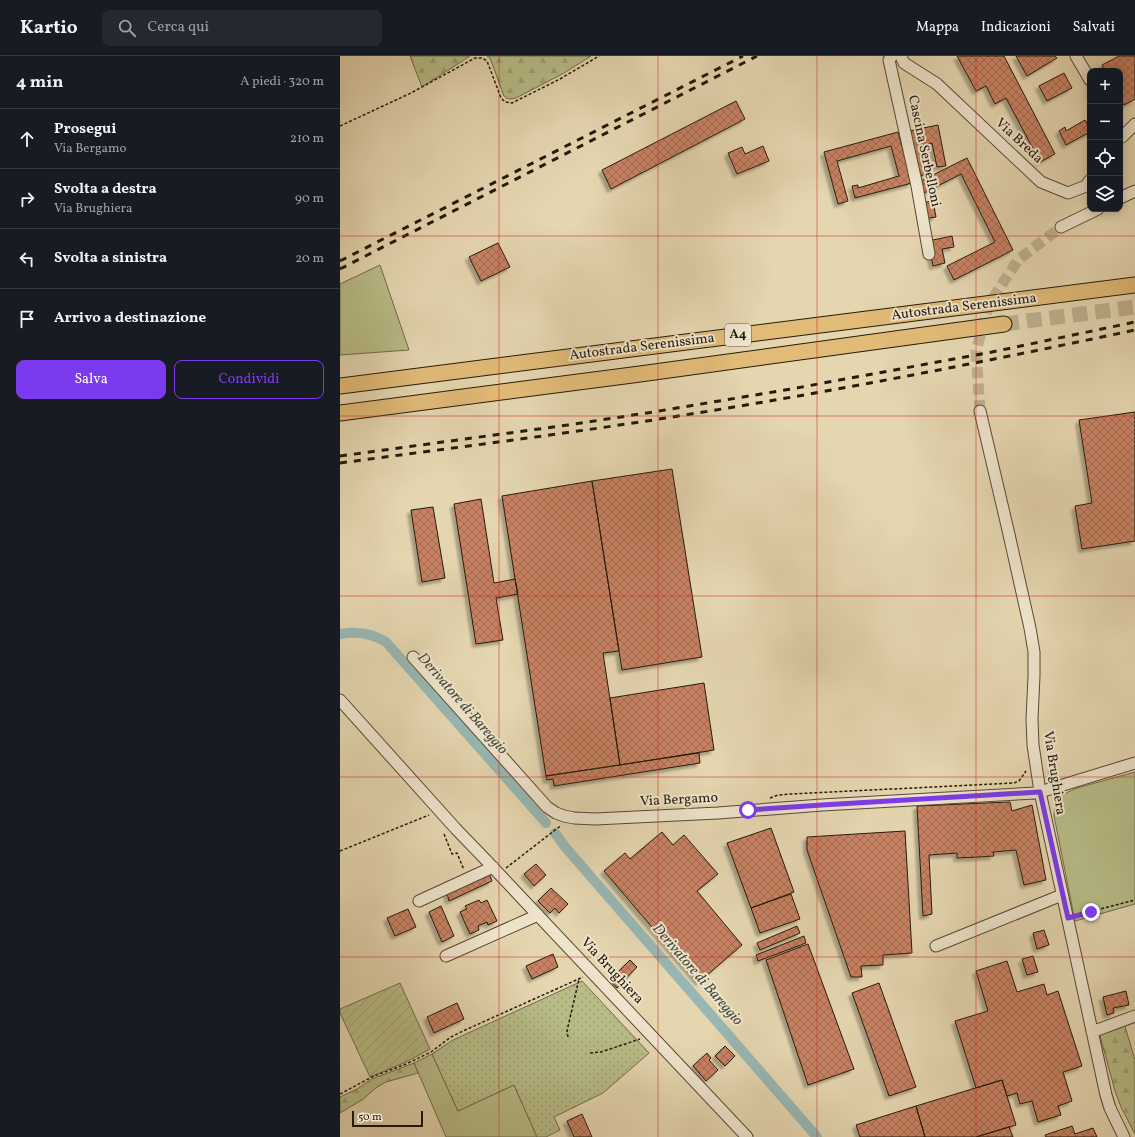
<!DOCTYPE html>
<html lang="it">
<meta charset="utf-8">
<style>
:root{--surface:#171b24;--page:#242831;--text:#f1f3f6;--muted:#9ea1a6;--line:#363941;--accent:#7c3aed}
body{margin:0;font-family:Vollkorn,serif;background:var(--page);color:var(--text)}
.controls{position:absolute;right:12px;top:12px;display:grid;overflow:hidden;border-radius:8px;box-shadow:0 2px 10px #0003}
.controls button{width:36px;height:36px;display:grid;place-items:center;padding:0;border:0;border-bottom:1px solid var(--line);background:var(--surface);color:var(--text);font:20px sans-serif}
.scale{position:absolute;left:12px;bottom:10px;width:71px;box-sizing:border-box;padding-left:4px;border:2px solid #251a0b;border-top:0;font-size:11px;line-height:14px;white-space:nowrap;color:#251a0b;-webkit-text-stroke:3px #eee4cc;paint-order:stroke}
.stop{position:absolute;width:12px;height:12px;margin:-9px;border:3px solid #7c3aed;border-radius:50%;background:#fff}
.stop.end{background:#7c3aed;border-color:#fff;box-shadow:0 1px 4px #0008}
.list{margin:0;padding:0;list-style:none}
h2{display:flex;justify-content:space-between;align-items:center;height:52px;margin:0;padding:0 16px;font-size:17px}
h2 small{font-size:13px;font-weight:400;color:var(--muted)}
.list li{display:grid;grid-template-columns:26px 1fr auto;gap:12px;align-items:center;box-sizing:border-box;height:60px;padding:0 16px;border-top:1px solid var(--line)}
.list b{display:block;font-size:15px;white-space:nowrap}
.list p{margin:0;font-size:13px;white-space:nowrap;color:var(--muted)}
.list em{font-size:13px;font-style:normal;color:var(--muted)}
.actions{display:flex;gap:8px;padding:12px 16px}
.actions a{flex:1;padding:9px 0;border:1px solid var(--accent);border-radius:8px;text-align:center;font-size:14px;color:var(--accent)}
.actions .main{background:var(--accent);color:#fff}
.icon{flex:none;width:22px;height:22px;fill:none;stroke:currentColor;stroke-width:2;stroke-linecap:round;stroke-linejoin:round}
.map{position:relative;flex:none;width:795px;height:1081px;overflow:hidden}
header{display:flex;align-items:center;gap:24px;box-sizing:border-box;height:56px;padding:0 20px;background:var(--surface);border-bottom:1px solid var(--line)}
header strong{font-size:19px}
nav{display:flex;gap:22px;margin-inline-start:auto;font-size:14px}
.search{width:280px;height:36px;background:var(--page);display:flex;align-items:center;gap:10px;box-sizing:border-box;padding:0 14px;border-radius:8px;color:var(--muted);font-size:15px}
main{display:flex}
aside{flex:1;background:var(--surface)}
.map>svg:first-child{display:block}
</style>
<header>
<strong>Kartio</strong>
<div class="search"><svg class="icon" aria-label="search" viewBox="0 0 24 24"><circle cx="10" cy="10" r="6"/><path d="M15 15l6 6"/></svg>Cerca qui</div>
<nav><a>Mappa</a><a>Indicazioni</a><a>Salvati</a></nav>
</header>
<main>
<aside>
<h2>4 min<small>A piedi · 320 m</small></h2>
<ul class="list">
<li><svg class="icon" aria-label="ahead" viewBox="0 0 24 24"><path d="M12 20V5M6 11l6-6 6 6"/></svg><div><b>Prosegui</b><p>Via Bergamo</p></div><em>210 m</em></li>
<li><svg class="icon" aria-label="right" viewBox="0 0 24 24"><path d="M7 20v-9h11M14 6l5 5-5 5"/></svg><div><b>Svolta a destra</b><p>Via Brughiera</p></div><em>90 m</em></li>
<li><svg class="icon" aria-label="left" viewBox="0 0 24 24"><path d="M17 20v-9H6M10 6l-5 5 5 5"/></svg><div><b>Svolta a sinistra</b></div><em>20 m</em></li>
<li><svg class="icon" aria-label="arrive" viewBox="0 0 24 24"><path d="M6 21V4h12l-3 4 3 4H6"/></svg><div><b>Arrivo a destinazione</b></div></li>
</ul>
<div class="actions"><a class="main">Salva</a><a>Condividi</a></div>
</aside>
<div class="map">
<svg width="795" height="1081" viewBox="0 0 795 1081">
<defs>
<pattern id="forest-firs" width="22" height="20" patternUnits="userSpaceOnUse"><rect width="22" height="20" fill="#b8bd88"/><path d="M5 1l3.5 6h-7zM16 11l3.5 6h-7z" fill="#9ea274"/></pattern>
<pattern id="park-dots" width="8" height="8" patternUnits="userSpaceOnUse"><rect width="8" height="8" fill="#b8bd88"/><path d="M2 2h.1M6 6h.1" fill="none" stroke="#9ea274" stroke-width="1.8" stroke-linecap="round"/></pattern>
<pattern id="garden-furrows" width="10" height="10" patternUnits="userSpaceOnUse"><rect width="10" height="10" fill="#b8bd88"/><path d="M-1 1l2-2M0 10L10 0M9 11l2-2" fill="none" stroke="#9ea274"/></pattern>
<pattern id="building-cross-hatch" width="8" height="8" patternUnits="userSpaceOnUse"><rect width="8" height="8" fill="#c88264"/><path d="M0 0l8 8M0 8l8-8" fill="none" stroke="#a26a51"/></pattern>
<filter id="shadow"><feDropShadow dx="-3.5" dy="3.5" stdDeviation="1" flood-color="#0004"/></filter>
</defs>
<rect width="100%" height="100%" fill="#e5d6b0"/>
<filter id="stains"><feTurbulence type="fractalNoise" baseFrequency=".005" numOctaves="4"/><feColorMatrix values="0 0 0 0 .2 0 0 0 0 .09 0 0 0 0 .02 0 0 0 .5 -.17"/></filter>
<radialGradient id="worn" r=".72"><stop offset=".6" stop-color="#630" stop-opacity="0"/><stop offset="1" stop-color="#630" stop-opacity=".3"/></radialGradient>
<!-- grass -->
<path fill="#b8bd88" stroke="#6e6c4a" d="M40,209L69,294L0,299V228Z
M795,716V848L735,865L714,760C714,743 722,738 737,732Z
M92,998L118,1055L174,1029L197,1081H106L74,1007Z"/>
<!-- forest -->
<path fill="url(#forest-firs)" stroke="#6e6c4a" d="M70,0H130L82,31Z
M147,0H251L224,17L176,42C171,43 168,44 164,40L150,2Z
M784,967L795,1004V1078L781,1051L775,1035L759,976Z
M74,1007L78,1017L46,1026L37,1031L22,1044L0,1057V1041L17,1033L32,1023Z"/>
<!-- park -->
<path fill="url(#park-dots)" stroke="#6e6c4a" d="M242,925L309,997L263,1037L214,1061L220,1074L206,1081H197L174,1029L118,1055L92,998L113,984Z"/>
<!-- garden -->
<path fill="url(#garden-furrows)" stroke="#6e6c4a" d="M60,927L90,993L66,1006L30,1021L0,957V953Z"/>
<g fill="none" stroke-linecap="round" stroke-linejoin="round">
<!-- canal -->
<path stroke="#98b7b3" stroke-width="10" d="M0,578C16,575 32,577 46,586L206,767
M215,777L226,792L477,1081"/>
</g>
<!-- building -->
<path fill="url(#building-cross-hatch)" stroke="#251a0b" filter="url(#shadow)" d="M617,0H664L715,98L700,106L666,42L655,48L646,30L636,35Z
M676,0H715L717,2L687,20Z
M779,0H795V43L784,49L780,42V15H765L762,9Z
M724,17L732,32L707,45L699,30Z
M396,45L405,63L271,133L262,114Z
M745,64L750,73V76L726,89L719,75L725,71L726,75Z
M598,69L606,110L597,111L592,87L582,89L588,118L579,120L569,75Z
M558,76L572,127L515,142L512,130L518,129V132L559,120L551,90L497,105L508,145L498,148L484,96Z
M423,90L429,105L397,118L388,97L402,91L405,98Z
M627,102L673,194L614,224L607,210L655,186L621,118L584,137L579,126Z
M593,145L596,161L584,163L581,147Z
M612,180L614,191L602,193L605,207L593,210L588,185Z
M158,187L170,211L141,225L129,201Z
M795,356V485L742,493L735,450L752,447L739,364Z
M332,413L362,601L282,614L252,425Z
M252,425L279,595L263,597L280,709L206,720L162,440Z
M141,443L154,527L175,523L178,538L156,542L163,584L136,588L114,448Z
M93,451L105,522L82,526L71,454Z
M364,627L374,694L280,709L270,642Z
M359,697L360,707L214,730L213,723L207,724L206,720Z
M670,746L672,755L692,749L706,824L684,829L676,794L653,796L654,800L638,801L617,802V797L589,799L592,858L583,860L577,750Z
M431,772L454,836L411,852L387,787Z
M565,775L572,897L543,899V909L521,910L522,921H511L467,794V781Z
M322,776L333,789L344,779L378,818L357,835L402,889L359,926L264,815L285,797L290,803Z
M196,808L206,819L194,830L184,818Z
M149,817L152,825L109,845L107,837Z
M211,832L228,848L219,857L215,852L210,857L198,845Z
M451,838L460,863L420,877L411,852Z
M139,844L141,847L147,844L157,865L148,869L147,866L138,870L139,874L130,878L120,856L127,853L125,850Z
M101,850L114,880L102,886L89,856Z
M68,853L76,871L55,880L47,862Z
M457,870L460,877L420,894L417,887Z
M704,874L709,889L697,893L693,877Z
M464,880L466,887L418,905L416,899Z
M468,888L514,1013L468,1029L426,904Z
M213,898L218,911L192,923L186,910Z
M693,900L698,916L687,919L682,903Z
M290,904L297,911L277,932L270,924Z
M667,905L677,936L704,928L707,939L718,935L742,1010L723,1016L732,1045L718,1050L721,1059L698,1066L692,1045L680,1048L677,1037L667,1040L662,1024L636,1032L615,965L648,955L636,915Z
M539,927L576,1031L549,1040L512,937Z
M786,935L789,949L773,952L774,957L767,959L763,941Z
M117,947L124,963L94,977L87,961Z
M385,990L395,1000L385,1010L375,1000Z
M367,997L371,1002L369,1004L378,1014L366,1025L353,1010Z
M662,1024L676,1069L636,1081H585L576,1050Z
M576,1050L585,1081H520L516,1069Z
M242,1058L252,1081H234L227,1065Z
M732,1070L735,1078L753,1072L757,1081H706L705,1079Z
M669,1071L673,1081H636Z"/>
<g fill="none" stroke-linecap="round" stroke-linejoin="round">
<!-- minor-tunnel -->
<path stroke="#bfb08f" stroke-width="11" stroke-dasharray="11 5.5" stroke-linecap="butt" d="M640,355L636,295L649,248L678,204L721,171"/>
<!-- highway-tunnel -->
<path stroke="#bfb08f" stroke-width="15" stroke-dasharray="15 8" stroke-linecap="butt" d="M664,268L795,251"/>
<defs>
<path id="minor" d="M552,0L549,4L577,130L589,198
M561,0L564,7L597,28L701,126L728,137L746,130L750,124
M736,0L750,24
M782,81L795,68
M780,142L795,135
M721,171L758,153
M640,355L668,474L690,572L694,596V620L692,663L693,689L700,736L766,1039L770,1052L784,1081
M73,601L207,751L216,757L224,760L234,762L255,763L378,757L482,749L695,737L700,736L795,707
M0,644L116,773L144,802L407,1081
M79,845L153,811
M596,890L722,839
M106,900L198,859
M752,976L795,960"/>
<path id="highway" d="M0,330L795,229
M0,357L300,318L664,268"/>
</defs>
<!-- minor casing -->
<use href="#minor" stroke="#554934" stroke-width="13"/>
<!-- highway casing -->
<use href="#highway" stroke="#251a0b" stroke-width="17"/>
<!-- path -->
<path stroke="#251a0b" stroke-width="1.5" stroke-dasharray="3 2" stroke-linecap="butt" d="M0,70L71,37L135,2H142L147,5L161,42L165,46L172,47L220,23L259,0
M708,716L714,721
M430,742L438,739L450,738L674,727L679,725L686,715
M104,778L112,798L117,797L124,814
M0,795L89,759
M166,812L219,771L222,770
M737,859L795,844
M228,981L227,975L239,923
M250,997L261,996L300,983
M0,1038L32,1021L66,1008L91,996L111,981L123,975L243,921"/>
<!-- minor -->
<use href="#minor" stroke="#eee4cc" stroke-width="11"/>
<!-- highway -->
<use href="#highway" stroke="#e2bb78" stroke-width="15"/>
<!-- rail -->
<path stroke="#251a0b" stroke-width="3" stroke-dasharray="7 7" stroke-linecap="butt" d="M0,205L403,0
M0,213L417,0
M0,400L228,369L313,356L451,333L652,296L795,266
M0,407C104,393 209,380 313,364C475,339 635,308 795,274"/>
</g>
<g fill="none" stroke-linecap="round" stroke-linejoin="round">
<!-- route -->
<path stroke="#7c3aed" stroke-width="5" d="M408,754L482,749L700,736L728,862L751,856"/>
</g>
<!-- grid -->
<path fill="none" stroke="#d62828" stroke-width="1" stroke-opacity="0.55" d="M159,0V1081M318,0V1081M477,0V1081M636,0V1081M0,180H795M0,360H795M0,540H795M0,721H795M0,901H795"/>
<g text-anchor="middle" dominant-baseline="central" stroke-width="4" stroke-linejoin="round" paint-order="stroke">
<!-- shield labels -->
<rect fill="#eee4cc" stroke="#615745" stroke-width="1" x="385" y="268" width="26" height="22" rx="3"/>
<g font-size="13" font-weight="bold" fill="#251a0b">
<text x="398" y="279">A4</text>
</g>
<!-- street labels -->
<g font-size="14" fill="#251a0b" stroke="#eee4cc">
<text transform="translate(679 85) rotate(43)">Via Breda</text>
<text transform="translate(584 95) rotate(78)">Cascina Serbelloni</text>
<text transform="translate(624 251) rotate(-7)">Autostrada Serenissima</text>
<text transform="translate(302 291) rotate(-7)">Autostrada Serenissima</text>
<text transform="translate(714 717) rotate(81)">Via Brughiera</text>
<text transform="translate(339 744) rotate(-3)">Via Bergamo</text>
<text transform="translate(272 915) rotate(47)">Via Brughiera</text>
</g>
<!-- water labels -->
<g font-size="15" font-style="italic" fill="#48493d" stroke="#eee4cc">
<text transform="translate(122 648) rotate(49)">Derivatore di Bareggio</text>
<text transform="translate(357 919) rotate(49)">Derivatore di Bareggio</text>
</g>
</g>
<rect width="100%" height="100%" filter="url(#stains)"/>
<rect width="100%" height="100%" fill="url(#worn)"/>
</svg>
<div class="controls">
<button>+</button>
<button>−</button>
<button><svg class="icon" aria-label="locate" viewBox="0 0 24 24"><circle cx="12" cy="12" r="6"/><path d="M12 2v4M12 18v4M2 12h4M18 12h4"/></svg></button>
<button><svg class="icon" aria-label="layers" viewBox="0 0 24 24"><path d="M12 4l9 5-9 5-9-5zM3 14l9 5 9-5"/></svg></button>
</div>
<div class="scale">50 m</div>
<div class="stop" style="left:408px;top:754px"></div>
<div class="stop end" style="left:751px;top:856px"></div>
</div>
</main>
